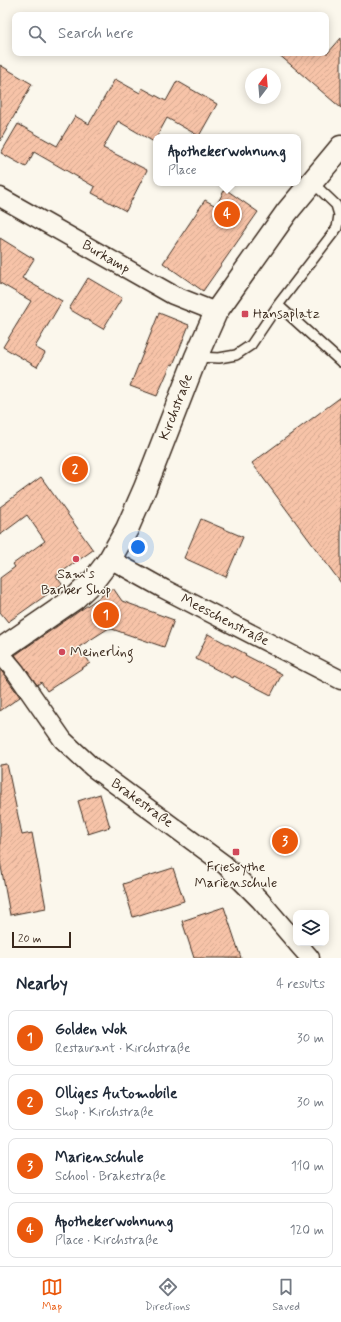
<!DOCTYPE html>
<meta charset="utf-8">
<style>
:root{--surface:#fff;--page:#f2f2f3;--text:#1f2937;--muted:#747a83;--line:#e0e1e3;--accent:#ea580c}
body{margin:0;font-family:Mynerve,sans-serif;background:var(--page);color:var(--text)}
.controls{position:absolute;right:12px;bottom:12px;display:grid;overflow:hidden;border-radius:8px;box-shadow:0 2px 10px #0003}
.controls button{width:36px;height:36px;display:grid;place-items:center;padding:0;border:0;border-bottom:1px solid var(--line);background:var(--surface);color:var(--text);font:20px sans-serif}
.compass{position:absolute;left:245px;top:68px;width:36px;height:36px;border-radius:50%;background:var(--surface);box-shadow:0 2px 10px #0003;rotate:16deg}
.scale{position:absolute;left:12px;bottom:10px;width:59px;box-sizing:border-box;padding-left:4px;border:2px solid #3b2a1e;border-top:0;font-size:11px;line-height:14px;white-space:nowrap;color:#3b2a1e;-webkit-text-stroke:3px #fbf7ec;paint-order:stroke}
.you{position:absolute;left:138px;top:547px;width:14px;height:14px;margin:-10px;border:3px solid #fff;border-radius:50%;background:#1a73e8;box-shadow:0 0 0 6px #1a73e833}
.badge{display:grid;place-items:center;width:26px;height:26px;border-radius:50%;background:var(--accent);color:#fff;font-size:13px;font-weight:700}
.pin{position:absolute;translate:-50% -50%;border:2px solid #fff;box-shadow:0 1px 4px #0006}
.popup{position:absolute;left:153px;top:134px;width:148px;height:52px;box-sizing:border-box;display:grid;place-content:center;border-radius:8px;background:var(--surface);filter:drop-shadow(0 1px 3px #0005);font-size:13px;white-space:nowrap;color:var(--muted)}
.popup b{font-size:15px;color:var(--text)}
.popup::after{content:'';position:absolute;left:50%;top:100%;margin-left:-8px;border:8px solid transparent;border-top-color:var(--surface)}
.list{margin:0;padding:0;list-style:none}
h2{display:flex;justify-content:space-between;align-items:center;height:52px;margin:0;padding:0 16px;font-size:17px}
h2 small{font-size:13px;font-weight:400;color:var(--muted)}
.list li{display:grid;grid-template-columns:26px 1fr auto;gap:12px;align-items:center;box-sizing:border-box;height:56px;margin:0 8px 8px;padding:0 8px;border:1px solid var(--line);border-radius:8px}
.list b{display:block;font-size:15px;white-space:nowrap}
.list p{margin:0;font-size:13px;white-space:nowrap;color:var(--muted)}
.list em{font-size:13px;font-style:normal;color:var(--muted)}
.icon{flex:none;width:22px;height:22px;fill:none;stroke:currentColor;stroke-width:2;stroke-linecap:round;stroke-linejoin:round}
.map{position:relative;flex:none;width:341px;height:958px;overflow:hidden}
.search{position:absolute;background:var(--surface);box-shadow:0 2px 10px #0003;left:12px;right:12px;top:12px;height:44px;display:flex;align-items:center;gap:10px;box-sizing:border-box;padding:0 14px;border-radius:8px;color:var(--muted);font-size:15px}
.sheet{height:308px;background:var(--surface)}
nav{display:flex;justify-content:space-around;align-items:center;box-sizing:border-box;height:56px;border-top:1px solid var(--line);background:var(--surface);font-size:11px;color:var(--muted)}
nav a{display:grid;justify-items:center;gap:2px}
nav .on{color:var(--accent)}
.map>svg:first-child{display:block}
</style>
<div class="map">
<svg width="341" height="958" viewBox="0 0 341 958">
<defs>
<pattern id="building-hatch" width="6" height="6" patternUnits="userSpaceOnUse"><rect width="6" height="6" fill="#f7c3a8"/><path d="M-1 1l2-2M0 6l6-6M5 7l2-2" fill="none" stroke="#d5a890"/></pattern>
</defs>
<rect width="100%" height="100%" fill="#fbf7ec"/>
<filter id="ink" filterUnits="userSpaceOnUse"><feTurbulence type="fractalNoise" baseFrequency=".025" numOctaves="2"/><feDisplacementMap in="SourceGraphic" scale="8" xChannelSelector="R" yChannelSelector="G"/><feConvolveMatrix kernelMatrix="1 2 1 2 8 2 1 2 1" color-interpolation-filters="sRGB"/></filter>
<g filter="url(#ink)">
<!-- building -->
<path fill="url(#building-hatch)" stroke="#3b2a1e" d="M341,38V108L277,53H328Z
M0,65L32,84L0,141Z
M115,79L140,93L142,88L166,101L177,81L217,104L199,136L167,118L154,142L118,121L103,148L147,170L126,211L92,193L95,187L34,152L26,167L1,153L18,124L57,146L75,116L89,124Z
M225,189L258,212L203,291L163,263L205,200L216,206Z
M0,238L34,259L22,278L62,301L35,347L45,353L37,367L3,347L31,301L0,283Z
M88,278L122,298L103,329L69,309Z
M159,313L189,325L173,365L171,364L157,396L130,386Z
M341,397V583L252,463Z
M41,477L93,550L56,576L62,584L8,622L0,612V578L15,567L13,564L45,541L27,515L0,535V507Z
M201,519L243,537L226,577L184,558Z
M113,588L122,601L174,620L164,647L109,628L79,647L90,663L47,691L41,682L37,685L15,655Z
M208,634L246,654L245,655L282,674L271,695L234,676L233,678L196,659Z
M0,669L20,697L0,711Z
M7,764L22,835L32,833L46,908L10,915L0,861V765Z
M100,794L110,827L88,834L78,801Z
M173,868L184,901L133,917L123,884Z
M224,907L241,958H194L182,921Z"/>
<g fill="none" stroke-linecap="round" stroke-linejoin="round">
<defs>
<path id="lane" d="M278,305L341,362
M196,357L219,358L236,355L251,345L278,305L337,228L339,215L336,205L312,182"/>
<path id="street" d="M0,197L173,295L216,312
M110,559L164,589L341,680
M0,653L15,671L63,740L92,767L225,865L260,900L296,942
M297,943L310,958"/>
<path id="secondary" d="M0,650L74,599L94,580L110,559L127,529L145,488L196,357L216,312L287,212L341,147"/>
</defs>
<!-- lane casing -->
<use href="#lane" stroke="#3b2a1e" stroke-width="12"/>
<!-- street casing -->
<use href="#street" stroke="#3b2a1e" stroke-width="21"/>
<!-- secondary casing -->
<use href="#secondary" stroke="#3b2a1e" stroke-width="25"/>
<!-- lane -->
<use href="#lane" stroke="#fbf7ec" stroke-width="9"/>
<!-- street -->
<use href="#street" stroke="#fbf7ec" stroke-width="18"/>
<!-- secondary -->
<use href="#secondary" stroke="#fbf7ec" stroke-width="22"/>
</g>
</g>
<!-- markers -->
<g fill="#d1495b" stroke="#fbf7ec" stroke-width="1.5">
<rect x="241" y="310" width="8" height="8" rx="2"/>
<circle cx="76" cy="559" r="4"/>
<circle cx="62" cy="652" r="4"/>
<rect x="232" y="848" width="8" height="8" rx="2"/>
</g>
<g text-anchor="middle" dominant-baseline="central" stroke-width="3" stroke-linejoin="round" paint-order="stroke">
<!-- street labels -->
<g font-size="14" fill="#3b2a1e" stroke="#fbf7ec">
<text transform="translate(106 257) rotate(30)">Burkamp</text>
<text transform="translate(176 407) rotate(-69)">Kirchstraße</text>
<text transform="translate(225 620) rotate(27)">Meeschenstraße</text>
<text transform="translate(142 803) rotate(36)">Brakestraße</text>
</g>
<!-- poi labels -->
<g font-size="14" fill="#3b2a1e" stroke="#fbf7ec" text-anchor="start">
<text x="253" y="314">Hansaplatz</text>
<text x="76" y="574" text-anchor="middle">Sam's<tspan x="76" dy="16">Barber Shop</tspan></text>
<text x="70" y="652">Meinerling</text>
<text x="236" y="867" text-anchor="middle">Friesoythe<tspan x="236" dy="16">Marienschule</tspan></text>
</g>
</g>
</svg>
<div class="controls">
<button><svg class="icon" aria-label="layers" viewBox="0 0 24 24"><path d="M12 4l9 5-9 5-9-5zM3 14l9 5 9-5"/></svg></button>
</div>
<svg class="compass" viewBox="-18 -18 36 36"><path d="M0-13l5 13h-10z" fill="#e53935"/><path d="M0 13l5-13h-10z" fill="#747a83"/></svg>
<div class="scale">20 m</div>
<div class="you"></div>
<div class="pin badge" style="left:106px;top:615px">1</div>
<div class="pin badge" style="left:75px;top:469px">2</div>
<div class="pin badge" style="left:285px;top:841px">3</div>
<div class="pin badge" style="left:227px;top:214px">4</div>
<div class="popup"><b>Apothekerwohnung</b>Place</div>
<div class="search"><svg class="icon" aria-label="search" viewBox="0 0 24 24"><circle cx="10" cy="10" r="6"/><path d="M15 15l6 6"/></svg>Search here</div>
</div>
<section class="sheet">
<h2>Nearby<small>4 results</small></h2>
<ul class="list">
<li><span class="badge">1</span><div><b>Golden Wok</b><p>Restaurant · Kirchstraße</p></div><em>30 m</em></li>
<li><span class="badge">2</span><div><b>Olliges Automobile</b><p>Shop · Kirchstraße</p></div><em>30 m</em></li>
<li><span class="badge">3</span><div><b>Marienschule</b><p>School · Brakestraße</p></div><em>110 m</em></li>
<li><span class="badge">4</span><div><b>Apothekerwohnung</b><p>Place · Kirchstraße</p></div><em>120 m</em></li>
</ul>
</section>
<nav>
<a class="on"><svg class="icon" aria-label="map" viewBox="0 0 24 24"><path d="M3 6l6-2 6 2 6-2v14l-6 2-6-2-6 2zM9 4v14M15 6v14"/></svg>Map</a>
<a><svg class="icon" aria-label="directions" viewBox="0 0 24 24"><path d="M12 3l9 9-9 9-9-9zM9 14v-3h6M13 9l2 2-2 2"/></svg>Directions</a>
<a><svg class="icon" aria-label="saved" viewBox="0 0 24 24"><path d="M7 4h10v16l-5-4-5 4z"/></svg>Saved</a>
</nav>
